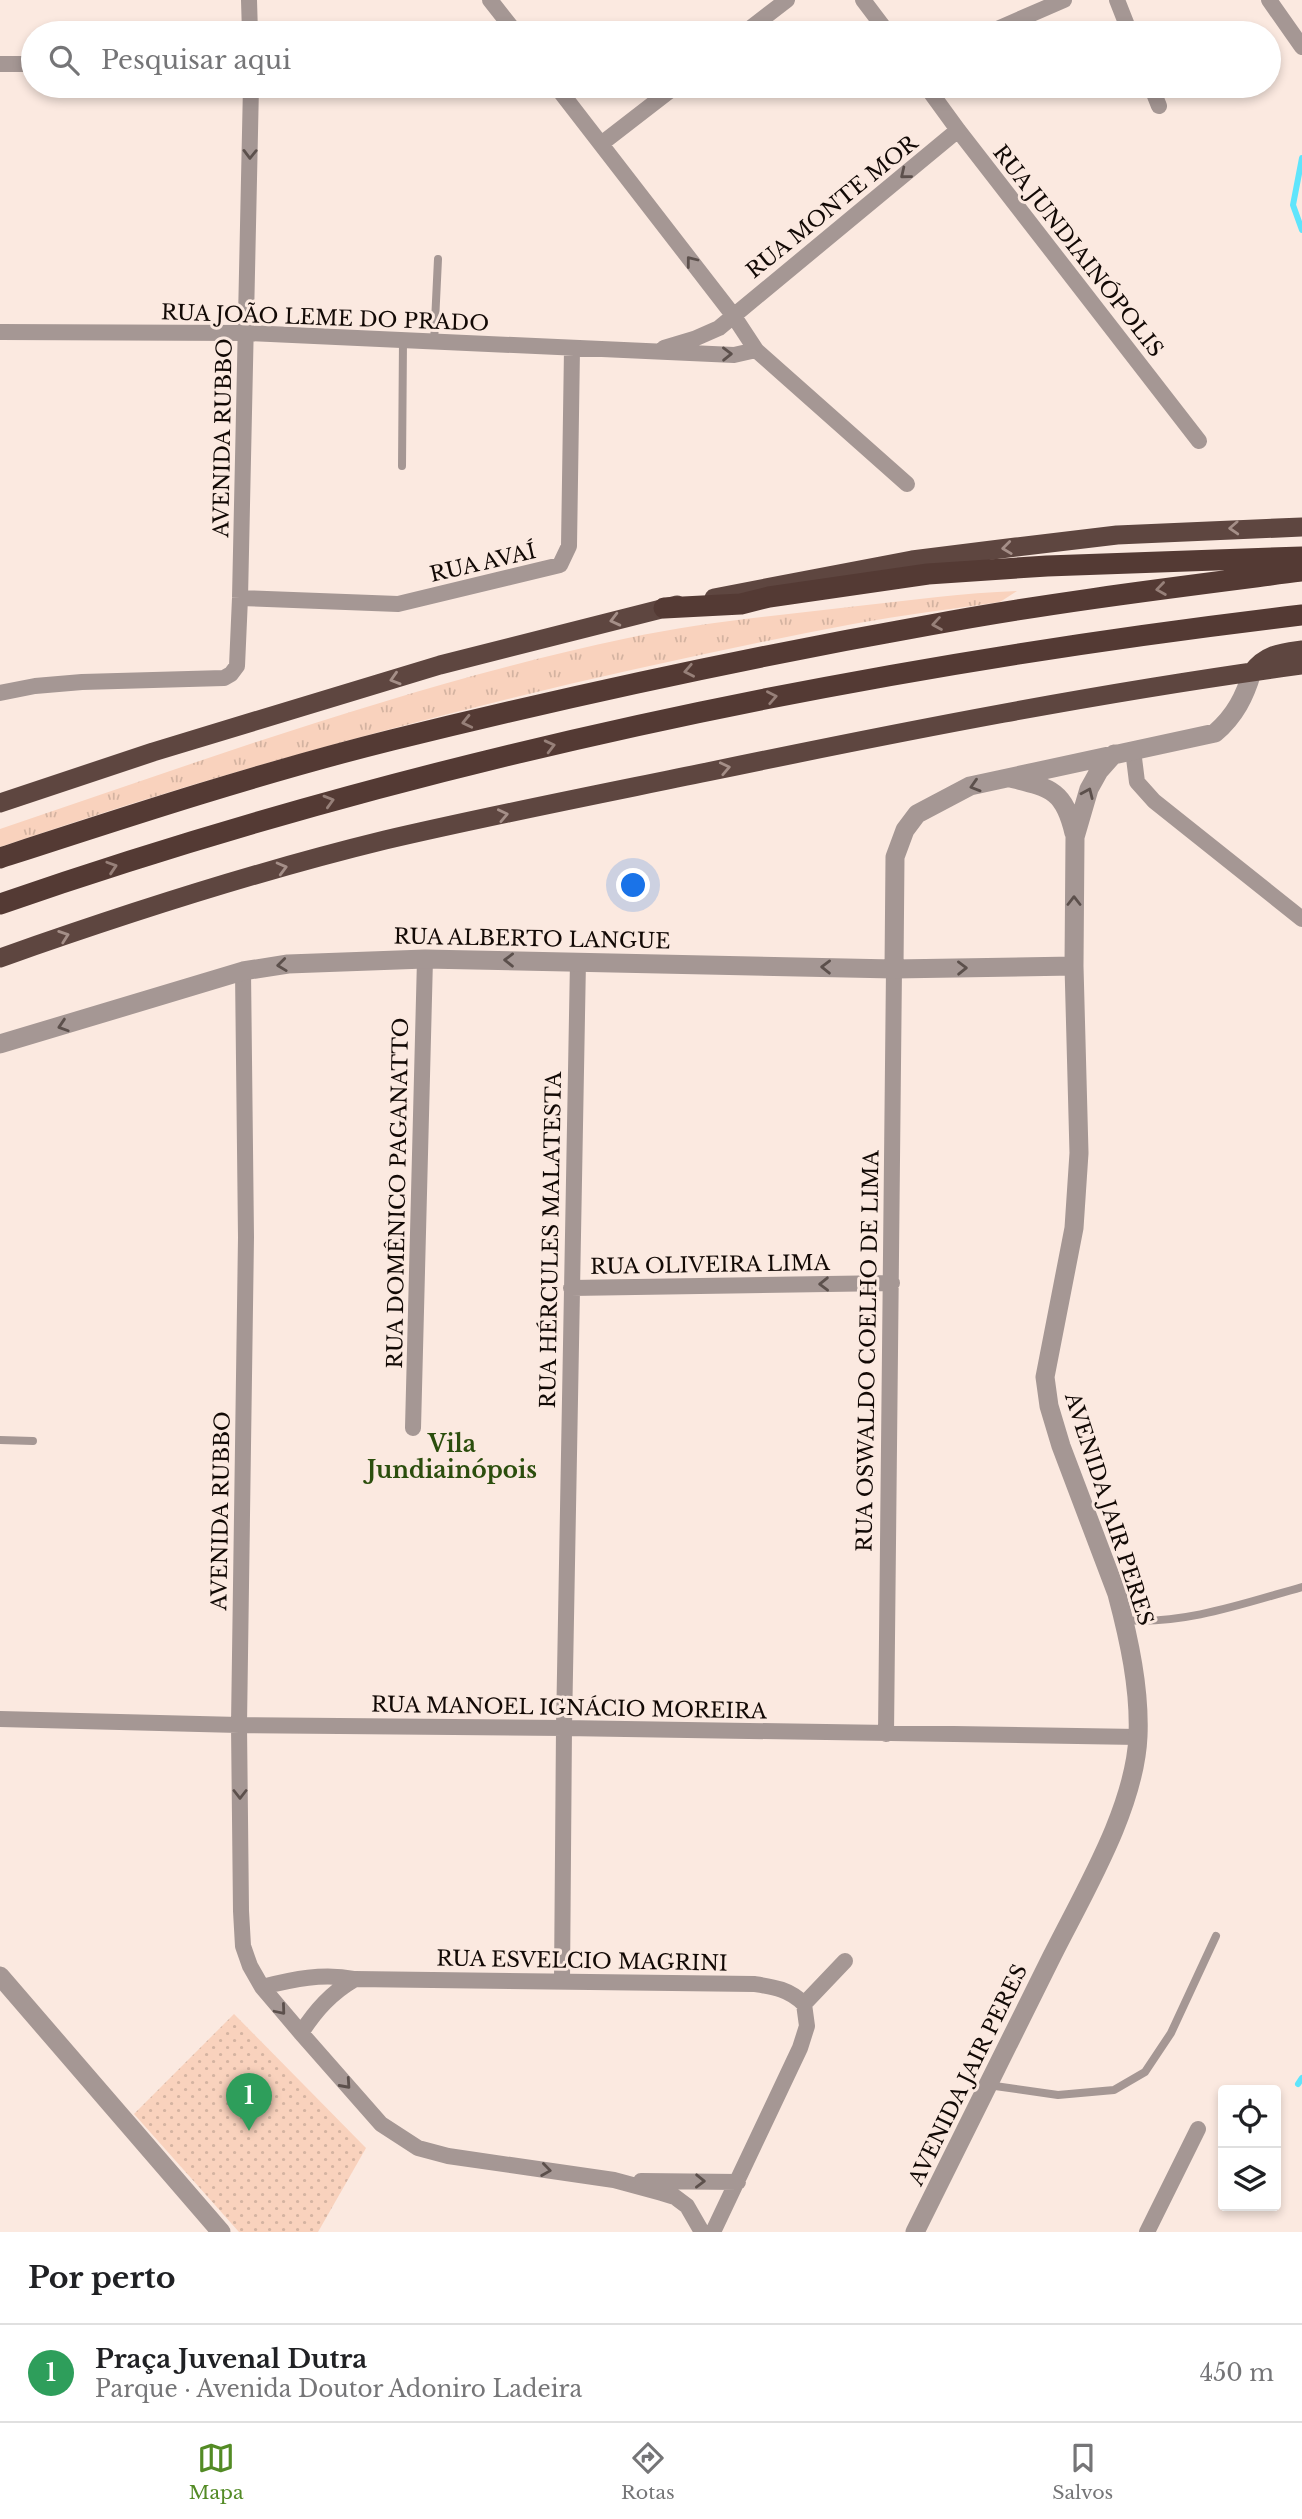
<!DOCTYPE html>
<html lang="pt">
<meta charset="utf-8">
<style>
:root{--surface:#fff;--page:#f2f2f2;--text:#202124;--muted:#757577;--line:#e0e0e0;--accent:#538b25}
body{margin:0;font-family:"Libre Baskerville",serif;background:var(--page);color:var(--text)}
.controls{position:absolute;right:21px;bottom:21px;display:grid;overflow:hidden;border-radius:7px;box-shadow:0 4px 10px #0003}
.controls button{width:63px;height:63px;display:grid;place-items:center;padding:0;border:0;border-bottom:2px solid var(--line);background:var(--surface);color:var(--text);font:35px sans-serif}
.you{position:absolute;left:634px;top:886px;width:24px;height:24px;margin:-18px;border:5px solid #fff;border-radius:50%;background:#1a73e8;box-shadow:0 0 0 10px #1a73e833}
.badge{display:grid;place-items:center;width:46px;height:46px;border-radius:50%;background:var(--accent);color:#fff;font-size:23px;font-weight:700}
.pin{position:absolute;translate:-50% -58px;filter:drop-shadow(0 2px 4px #0008)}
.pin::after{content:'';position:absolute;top:37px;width:24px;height:21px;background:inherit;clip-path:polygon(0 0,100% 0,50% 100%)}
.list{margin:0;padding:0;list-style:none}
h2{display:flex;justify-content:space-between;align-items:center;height:91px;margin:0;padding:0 28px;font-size:30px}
h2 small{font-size:23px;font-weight:400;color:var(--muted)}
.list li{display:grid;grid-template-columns:46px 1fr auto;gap:21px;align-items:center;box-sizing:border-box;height:98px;padding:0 28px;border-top:2px solid var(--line)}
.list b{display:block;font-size:26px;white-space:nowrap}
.list p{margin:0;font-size:23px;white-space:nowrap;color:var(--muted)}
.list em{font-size:23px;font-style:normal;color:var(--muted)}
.icon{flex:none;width:38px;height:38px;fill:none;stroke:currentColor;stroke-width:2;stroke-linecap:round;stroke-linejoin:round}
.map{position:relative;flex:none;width:1302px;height:2232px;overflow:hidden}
.search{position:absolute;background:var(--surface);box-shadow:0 4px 10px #0003;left:21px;right:21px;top:21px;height:77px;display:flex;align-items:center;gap:18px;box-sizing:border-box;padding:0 24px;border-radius:38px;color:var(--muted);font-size:26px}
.sheet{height:189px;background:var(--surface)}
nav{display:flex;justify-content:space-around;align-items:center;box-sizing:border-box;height:98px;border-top:2px solid var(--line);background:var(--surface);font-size:19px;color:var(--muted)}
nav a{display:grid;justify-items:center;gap:4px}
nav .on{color:var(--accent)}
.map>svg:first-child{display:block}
</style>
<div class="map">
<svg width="1302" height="2232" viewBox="0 0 1302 2232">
<defs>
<pattern id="grass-tufts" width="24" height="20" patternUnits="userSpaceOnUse" patternTransform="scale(1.75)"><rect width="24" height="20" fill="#f9d2bd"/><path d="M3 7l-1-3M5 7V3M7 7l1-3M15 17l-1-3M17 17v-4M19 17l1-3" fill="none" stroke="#d4b3a1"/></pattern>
<pattern id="park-dots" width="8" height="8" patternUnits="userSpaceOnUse" patternTransform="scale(1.75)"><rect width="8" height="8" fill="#f9d2bd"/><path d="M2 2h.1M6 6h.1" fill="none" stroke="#d4b3a1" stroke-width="1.8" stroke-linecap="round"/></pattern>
</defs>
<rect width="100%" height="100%" fill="#fbe9e0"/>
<!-- grass -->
<path fill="url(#grass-tufts)" d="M1017,591L1000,602C951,609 902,615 853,624C565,679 278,752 0,847V829C207,759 414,683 628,638C703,622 782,615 858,606C911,600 964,593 1017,591Z"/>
<!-- park -->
<path fill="url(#park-dots)" d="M234,2014L366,2148L318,2232H239L134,2114Z"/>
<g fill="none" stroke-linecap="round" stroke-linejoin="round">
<!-- stream -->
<path stroke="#5fe5fc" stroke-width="6" d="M1302,158L1293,205L1302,230
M1298,2084L1302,2078"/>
<!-- service -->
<path stroke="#a59794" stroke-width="8" d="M434,343L438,259
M402,466L403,341
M0,1440L33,1441
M1124,1620C1184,1625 1245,1603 1302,1587
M988,2085L1058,2095L1114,2090L1145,2072L1171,2033L1216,1936"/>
<!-- minor -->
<path stroke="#a59794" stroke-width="16" d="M249,0L250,33
M490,0L516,33
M863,0L888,33
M1117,0L1130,33
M1269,0L1302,47
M744,33L787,0
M988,33L1064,0
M0,64H33
M556,86L733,315L756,350L907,484
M926,86L958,130L1199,441
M1151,86L1159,106
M601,144L676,86
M0,332L246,333L734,355L756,350
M664,348L694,339L719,328L958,130
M240,598L398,604L560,565L569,546L572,349
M0,693L35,686L82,682L224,678L231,674L237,666L240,598L251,86
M1133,750L1137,782L1154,801L1302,919
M243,971L246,1237L239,1725L241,1911L243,1946L250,1966L262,1987L301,2033L381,2124L418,2148L448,2156L614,2180L662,2193L675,2197L687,2206L702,2232
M571,1288L892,1283
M413,1428L425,959
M0,1719L239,1725L564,1728L1138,1737
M886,1734L894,969
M562,1981L564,1728L578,961
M262,1987C294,1979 322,1973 355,1979L754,1984C774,1987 789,1989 804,2004
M804,2004L845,1961
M301,2033C316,2010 331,1993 355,1979
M641,2181L738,2182
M713,2232L800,2048L807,2026L804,2004
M1147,2232L1198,2129"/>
<!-- tertiary -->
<path stroke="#a59794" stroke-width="19" d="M1010,778C1051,788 1064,790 1074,833
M894,969L895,857L905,830L917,814L970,786L1215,733C1235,716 1245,696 1252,672
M0,1044L243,971L288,964L425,959L894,969L1074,966
M0,1976L221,2232
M915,2232C961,2140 1006,2048 1052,1956C1084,1892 1135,1808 1138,1736C1140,1689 1129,1639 1117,1594L1061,1446L1049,1406L1045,1377L1074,1228L1079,1153L1074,966L1075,837L1089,789L1099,771L1114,754"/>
<!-- trunk -->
<path stroke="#5e4640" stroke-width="19" d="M714,598L912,560L1016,547L1117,535L1302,527
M1252,672C1266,654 1280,653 1302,650
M0,803L153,752L440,665L677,605
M0,958C127,913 254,872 385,840C492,815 600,794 707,772C904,731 1102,692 1302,665"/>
<!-- motorway -->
<path stroke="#543a34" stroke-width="21" d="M664,608L741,604L769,597L928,574L1047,566L1302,557
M0,858C129,816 260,773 392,740C570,696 750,657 930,625C1053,602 1178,587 1302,571
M0,904C422,758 859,667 1302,615"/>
</g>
<!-- one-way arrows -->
<defs><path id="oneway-chevron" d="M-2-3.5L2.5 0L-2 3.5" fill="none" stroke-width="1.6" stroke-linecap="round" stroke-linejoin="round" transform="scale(1.75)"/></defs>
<g stroke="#5c504c">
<use href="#oneway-chevron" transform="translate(250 154) rotate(91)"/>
<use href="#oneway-chevron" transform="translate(905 174) rotate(141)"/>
<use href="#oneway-chevron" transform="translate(691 261) rotate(-128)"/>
<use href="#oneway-chevron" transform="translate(727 354) rotate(-1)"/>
<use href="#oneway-chevron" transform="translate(975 786) rotate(163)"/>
<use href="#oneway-chevron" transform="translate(1088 793) rotate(-66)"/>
<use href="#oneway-chevron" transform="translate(1074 901) rotate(-90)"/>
<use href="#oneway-chevron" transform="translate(509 960) rotate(-179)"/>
<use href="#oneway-chevron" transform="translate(282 965) rotate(173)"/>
<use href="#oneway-chevron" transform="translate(826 967) rotate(-179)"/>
<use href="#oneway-chevron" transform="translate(962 968) rotate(-1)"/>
<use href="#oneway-chevron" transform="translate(63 1026) rotate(162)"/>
<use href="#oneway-chevron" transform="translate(824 1284) rotate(179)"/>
<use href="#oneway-chevron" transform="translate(240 1794) rotate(90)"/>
<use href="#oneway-chevron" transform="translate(281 2010) rotate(50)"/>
<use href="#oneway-chevron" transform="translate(346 2084) rotate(48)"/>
<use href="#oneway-chevron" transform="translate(546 2170) rotate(8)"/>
<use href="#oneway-chevron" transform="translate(700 2181) rotate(1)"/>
</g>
<g stroke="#a58f88">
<use href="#oneway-chevron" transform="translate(1234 528) rotate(177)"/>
<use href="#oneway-chevron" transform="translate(1007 548) rotate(173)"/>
<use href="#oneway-chevron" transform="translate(615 620) rotate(166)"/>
<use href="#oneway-chevron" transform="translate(395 679) rotate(163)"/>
<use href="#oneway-chevron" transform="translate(725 768) rotate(-12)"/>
<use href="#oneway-chevron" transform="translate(503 815) rotate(-12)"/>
<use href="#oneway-chevron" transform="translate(282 868) rotate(-15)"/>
<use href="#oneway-chevron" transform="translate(64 936) rotate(-19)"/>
</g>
<g stroke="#978079">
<use href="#oneway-chevron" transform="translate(1161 589) rotate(172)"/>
<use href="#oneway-chevron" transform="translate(937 624) rotate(171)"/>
<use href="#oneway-chevron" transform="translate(689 671) rotate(169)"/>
<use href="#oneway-chevron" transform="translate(772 697) rotate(-11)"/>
<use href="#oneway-chevron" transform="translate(467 722) rotate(167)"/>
<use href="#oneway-chevron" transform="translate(550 746) rotate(-14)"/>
<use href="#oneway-chevron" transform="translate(329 801) rotate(-16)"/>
<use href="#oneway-chevron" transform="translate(112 867) rotate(-18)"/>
</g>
<g text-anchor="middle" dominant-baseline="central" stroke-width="6" stroke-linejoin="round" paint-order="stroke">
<!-- street labels -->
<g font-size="21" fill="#120905" stroke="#fbe9e0">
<text transform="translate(832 207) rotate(-39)">RUA MONTE MOR</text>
<text transform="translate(1078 251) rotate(52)">RUA JUNDIAINÓPOLIS</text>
<text transform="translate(325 318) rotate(2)">RUA JOÃO LEME DO PRADO</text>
<text transform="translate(223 438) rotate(-89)">AVENIDA RUBBO</text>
<text transform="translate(483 563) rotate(-13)">RUA AVAÍ</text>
<text transform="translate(532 939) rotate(1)">RUA ALBERTO LANGUE</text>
<text transform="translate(398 1193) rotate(-89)">RUA DOMÊNICO PAGANATTO</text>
<text transform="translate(551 1240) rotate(-89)">RUA HÉRCULES MALATESTA</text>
<text transform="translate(710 1265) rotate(-1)">RUA OLIVEIRA LIMA</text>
<text transform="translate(868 1351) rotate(-89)">RUA OSWALDO COELHO DE LIMA</text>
<text transform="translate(1109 1509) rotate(72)">AVENIDA JAIR PERES</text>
<text transform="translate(221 1511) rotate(-89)">AVENIDA RUBBO</text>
<text transform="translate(569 1708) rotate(1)">RUA MANOEL IGNÁCIO MOREIRA</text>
<text transform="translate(582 1961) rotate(1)">RUA ESVELCIO MAGRINI</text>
<text transform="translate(968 2075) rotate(-64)">AVENIDA JAIR PERES</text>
</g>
<!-- neighbourhood labels -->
<g font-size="23" font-weight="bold" fill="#2b4e0d" stroke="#fbe9e0">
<text x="452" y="1444">Vila<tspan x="452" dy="26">Jundiainópois</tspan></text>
</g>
</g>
</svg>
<div class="controls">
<button><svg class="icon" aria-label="locate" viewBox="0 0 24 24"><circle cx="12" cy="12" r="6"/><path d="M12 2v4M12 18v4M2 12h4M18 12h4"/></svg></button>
<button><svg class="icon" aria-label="layers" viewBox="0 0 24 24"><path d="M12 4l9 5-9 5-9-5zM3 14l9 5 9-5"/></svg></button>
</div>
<div class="you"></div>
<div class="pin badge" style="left:249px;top:2131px;background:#2e9e5b">1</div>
<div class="search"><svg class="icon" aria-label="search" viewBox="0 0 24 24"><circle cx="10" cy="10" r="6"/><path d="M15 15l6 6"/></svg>Pesquisar aqui</div>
</div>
<section class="sheet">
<h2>Por perto<small></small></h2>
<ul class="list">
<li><span class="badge" style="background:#2e9e5b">1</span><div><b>Praça Juvenal Dutra</b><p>Parque · Avenida Doutor Adoniro Ladeira</p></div><em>450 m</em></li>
</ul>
</section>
<nav>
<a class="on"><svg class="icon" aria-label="map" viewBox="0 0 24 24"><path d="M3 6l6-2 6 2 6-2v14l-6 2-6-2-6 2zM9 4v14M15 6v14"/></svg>Mapa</a>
<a><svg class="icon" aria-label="directions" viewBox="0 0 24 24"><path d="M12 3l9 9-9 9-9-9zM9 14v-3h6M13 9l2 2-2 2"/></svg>Rotas</a>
<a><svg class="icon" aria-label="saved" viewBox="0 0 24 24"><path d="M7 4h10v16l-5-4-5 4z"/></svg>Salvos</a>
</nav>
